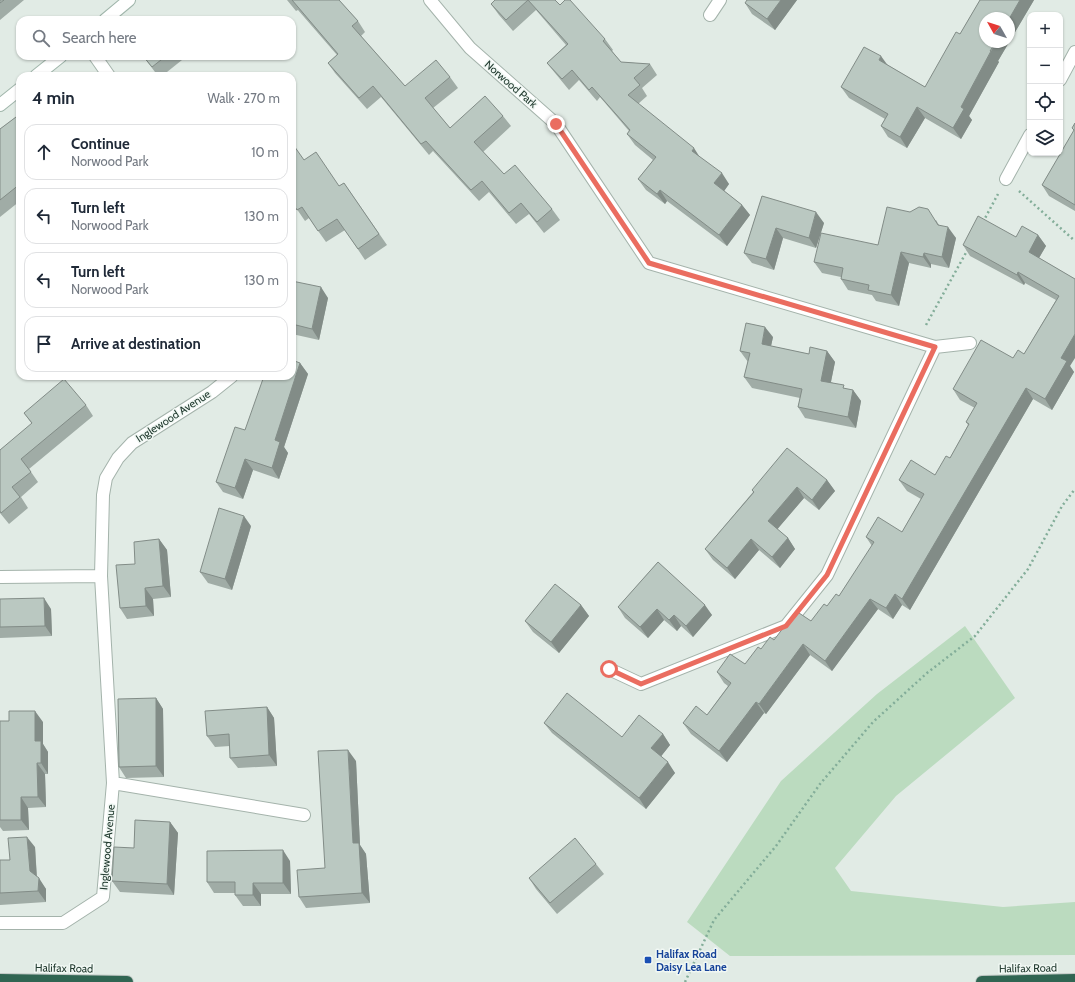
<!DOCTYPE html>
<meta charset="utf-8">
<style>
:root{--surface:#fff;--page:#f6f6f7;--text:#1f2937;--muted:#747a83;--line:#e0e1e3}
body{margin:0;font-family:Cabin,sans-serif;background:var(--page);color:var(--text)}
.controls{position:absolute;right:12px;top:12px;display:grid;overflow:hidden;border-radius:8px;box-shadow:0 1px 3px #0004}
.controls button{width:36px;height:36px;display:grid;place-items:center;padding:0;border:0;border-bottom:1px solid var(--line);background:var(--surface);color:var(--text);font:20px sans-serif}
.compass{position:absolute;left:979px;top:12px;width:36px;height:36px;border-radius:50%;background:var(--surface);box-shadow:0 1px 3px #0004;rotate:309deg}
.stop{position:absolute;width:12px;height:12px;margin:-9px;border:3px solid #ea6d60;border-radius:50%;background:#fff}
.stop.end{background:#ea6d60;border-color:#fff;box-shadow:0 1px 4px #0008}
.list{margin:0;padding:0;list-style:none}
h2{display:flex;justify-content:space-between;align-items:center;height:52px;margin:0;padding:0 16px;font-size:17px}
h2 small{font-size:13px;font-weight:400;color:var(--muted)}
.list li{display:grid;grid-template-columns:26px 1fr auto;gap:12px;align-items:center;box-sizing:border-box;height:56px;margin:0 8px 8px;padding:0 8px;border:1px solid var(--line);border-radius:12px}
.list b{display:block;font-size:15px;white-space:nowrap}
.list p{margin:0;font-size:13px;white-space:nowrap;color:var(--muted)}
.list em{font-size:13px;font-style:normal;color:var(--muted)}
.icon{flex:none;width:22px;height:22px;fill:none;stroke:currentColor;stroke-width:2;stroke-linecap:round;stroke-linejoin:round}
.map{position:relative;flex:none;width:1075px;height:982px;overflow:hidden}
.search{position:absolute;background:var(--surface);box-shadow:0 1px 3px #0004;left:16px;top:16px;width:280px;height:44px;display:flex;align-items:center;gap:10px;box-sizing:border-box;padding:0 14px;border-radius:12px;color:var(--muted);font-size:15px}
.panel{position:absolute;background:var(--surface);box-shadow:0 1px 3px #0004;left:16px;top:72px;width:280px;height:308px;border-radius:12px}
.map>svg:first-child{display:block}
</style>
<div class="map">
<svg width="1075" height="982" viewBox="0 0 1075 982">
<rect width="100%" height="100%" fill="#e1ebe5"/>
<!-- green -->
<path fill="#bbdbbf" d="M965,626L1015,698L896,796L835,868L851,891L1003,907L1075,902V955L730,956L687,922L781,781L877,694Z"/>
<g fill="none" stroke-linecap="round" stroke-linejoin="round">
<defs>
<path id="street" d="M430,0L470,48L556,124L649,263L935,347L827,575L786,626L641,684L609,669
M710,15L720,0
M95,56L109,76
M1060,80L1075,52
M1006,179L1030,135
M935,347L970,343
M0,577L101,576
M113,783L304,815
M0,923H63L103,897L113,783L101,576L103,495L106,478L118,458L132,443L212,392L232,376"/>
<path id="secondary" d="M105,20L129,0
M36,76L61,56
M0,105L20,89"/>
<path id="highway" d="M0,980L127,982
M982,982L1075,980"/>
</defs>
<!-- street casing -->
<use href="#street" stroke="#a4b3ab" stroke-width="14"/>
<!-- secondary casing -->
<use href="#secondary" stroke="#a0b6ab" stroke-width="14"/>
<!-- highway casing -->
<use href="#highway" stroke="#c1c8c5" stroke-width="14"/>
<!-- path -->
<path stroke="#83ad99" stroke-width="2.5" stroke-dasharray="2 3" stroke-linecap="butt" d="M1019,191L1075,241
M983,222L998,194
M926,325L968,249
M685,982L714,920L776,846L820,784L873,722L927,673L975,636L1028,569L1062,506L1075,489"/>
<!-- street -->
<use href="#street" stroke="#fff" stroke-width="12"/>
<!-- secondary -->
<use href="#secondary" stroke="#fff" stroke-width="12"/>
<!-- highway -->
<use href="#highway" stroke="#306552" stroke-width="12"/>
</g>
<!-- wall -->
<path fill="#a0aca6" d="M0,0H24L0,20Z
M287,0H339L358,21L365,32L361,36L405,86L450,77L458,88L433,108L450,128L503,116L511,126L483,152L504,174L552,209L560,220L544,233L529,214L516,224L489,192L479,201L433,151L429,155L381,97L367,109L335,73L328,63L337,55L298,10L296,11Z
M495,0H555L560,5L605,39L613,50L612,51L621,62L650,64L657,75L642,88L647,96L638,104L700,157L729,184L724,191L742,205L750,215L727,246L667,201L665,204L646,190L638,179L653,160L635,145L627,134L629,131L600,97L597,101L579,80L569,90L555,73L547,63L566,45L536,10L513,31L499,15L491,4Z
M797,0L775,30L752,14L745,3Z
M980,0H1034L998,61L999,62L969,116L972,120L961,139L925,118L907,148L888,137L881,126L885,119L849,98L841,87L886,64L925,87L960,34Z
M143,56H187L162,76H158Z
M20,114V201L0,217V129Z
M1075,123V211L1049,196L1042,185L1074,131L1072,128Z
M304,160L339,186L344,183L387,245L365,260L345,230L326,242L309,218L305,221L292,202Z
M762,196L824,223L816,248L783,238L774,270L752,263L744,253Z
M936,220L939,225L956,238L949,268L931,264V268L909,263L899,306L876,301L872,295L848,290L841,279V277L822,273L814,262L878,245Z
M1038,235L1046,246L1039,258L1075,279L1070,366L1074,372L1052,410L1033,399L910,610L902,605L893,619L878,609L832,671L810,655L766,714L764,713L727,762L691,734L683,723L707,715L728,686L724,683L717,672L745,664L761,649L774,640L811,621L827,606L839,596L872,546L866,537L902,532L921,499L907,491L899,480L935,475L950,458L968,425L966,422L975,408L960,400L953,389L1013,358L1024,354L1056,300L1025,283L1024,285L970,256L963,245Z
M292,281L328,298L319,340L292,334Z
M773,337L771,346L809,354L827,351L835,362L831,382L846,389L853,390L861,401L856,428L805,418L798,407L800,398L752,388L744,377L748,362L740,351Z
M300,363L308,374L284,447L288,453L279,479L253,470L243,499L223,492L216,482Z
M86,405L93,416L29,469L38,482L21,497L28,508L9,524L0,513V450L32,424L24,413Z
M827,480L835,491L819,510L804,498L777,529L788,538L795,549L780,568L759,550L735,579L713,560L705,549L753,492L752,490Z
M251,526L232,590L208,583L200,572Z
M159,539L167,550L171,597L153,599L154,616L127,619L120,608L135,564Z
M658,562L712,615L693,637L681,626L677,631L664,620L648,638L625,618L618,607Z
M0,599L51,609L52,636L0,638Z
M581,605L589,616L559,653L533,632L525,621Z
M156,698L163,709L164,777L126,778L119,767Z
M267,707L274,718L277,766L238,768L230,758V746L215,747L207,736Z
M0,721L43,722V744L48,752V774H45L46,807L28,808L29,830L3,831L0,827Z
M544,723L622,737L663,734L670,745L661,756L675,773L646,809L552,733Z
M356,761L360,845L366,854L370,903L306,908L299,897L325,868Z
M170,822L178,833L174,895L120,892L112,881L134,848Z
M35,847L37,877L46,889V902L0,905V860H10Z
M290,861L291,894H261V906H243L235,895V893H214L207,882Z
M596,864L604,874L557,914L536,889L529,878Z"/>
<!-- shaded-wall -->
<path fill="#828c87" d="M781,0H797L775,30L767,19Z
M1020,0H1034L998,61L999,62L969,116L972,120L961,139L953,128L961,107L996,42H1009V19Z
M881,56L889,67L879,60Z
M917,107L925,118L907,148L900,137Z
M694,148L701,159L692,151Z
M722,173L729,184L722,194L714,183Z
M660,190L667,201L665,204L657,194Z
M742,205L750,215L727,246L719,235Z
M816,212L824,223L816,248L809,238Z
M948,227L956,238L949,268L942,257Z
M776,228L783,238L774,270L766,259Z
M1038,235L1046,246L1036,263L1029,252Z
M901,252L909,263L899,306L891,295Z
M924,253L931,264V268L923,257Z
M1018,272L1025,283L1024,285L1017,275Z
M321,287L328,298L319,340L312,329Z
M765,327L773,337L769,355L762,344Z
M1075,334V358L1070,366L1074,372L1052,410L1045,399L1061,358Z
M827,351L835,362L829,391L821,381Z
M300,363L308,374L284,447L288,453L279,479L272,468L275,440Z
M1026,388L1033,399L910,610L902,599Z
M853,390L861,401L856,428L848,417Z
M245,459L253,470L243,499L235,488Z
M827,480L835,491L819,510L812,500Z
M797,487L804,498L775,532L768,521Z
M244,516L251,526L232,590L225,579Z
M788,538L795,549L780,568L772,557Z
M159,539L167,550L171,597L163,586Z
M751,539L759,550L735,579L727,568Z
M145,588L153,599L154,616L146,606Z
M895,594L902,605L893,619L886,608Z
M44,598L51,609L52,636L45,626Z
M870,599L878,609L832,671L825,661Z
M581,605L589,616L559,653L551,642Z
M705,605L712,615L693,637L686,626Z
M657,609L664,620L648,638L640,627Z
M674,615L681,626L677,631L669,620Z
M803,644L810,655L766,714L759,704Z
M156,698L163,709L164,777L156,766Z
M756,702L764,713L727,762L719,751Z
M267,707L274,718L277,766L269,755Z
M35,711L43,722V744L48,752V774L41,763L35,741Z
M663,734L670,745L659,759L651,748Z
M348,750L356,761L360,845L366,854L370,903L362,893L353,843Z
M668,762L675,773L646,809L639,798Z
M37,763L45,774L46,807L38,797Z
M21,797L28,808L29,830L21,820Z
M170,822L178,833L174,895L167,884Z
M27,837L35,847L37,882L30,871Z
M283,850L290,861L291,894L283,883Z
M39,878L46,889V902L38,891Z
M253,883L261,894V906L253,895Z"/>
<!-- building -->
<path fill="#bac8c1" stroke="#828c87" d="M0,0H4L0,3Z
M292,0H339L358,21L352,26L405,86L436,60L450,77L425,98L450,128L485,96L503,116L474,142L504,174L515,165L552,209L537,222L521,203L509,213L482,181L471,190L426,141L421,144L373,86L359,98L328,63L338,54Z
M495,0H528L506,20L491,4Z
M528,0H555L560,5L565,0H570L605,39L603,41L621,62L650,64L634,78L640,85L628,95L694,148L692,151L722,173L714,183L742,205L719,235L660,190L657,194L638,179L656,157L627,134L630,130L592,87L589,90L572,70L562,79L547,63L568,44Z
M747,0H781L767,19L745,3Z
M980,0H1020L1009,19V18H985V42H996L990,51H991L961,107L964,109L953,128L917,107L900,137L881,126L888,114L841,87L864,47L881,56L879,60L925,87L956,32L960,34Z
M173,17L175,20H169Z
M143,56H166L152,67Z
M20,114V184L0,200V129Z
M1075,123V205L1042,185L1074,130L1072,128Z
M292,143L304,160L316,152L339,186L344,183L379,234L358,249L337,219L318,231L302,207L297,210L292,202Z
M762,196L816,212L809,238L776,228L766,259L744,253Z
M887,207L910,212L919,207L928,209L938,225L948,227L942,257L924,253L923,257L901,252L891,295L868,290L869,285L841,279L843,268L814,262L821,233L878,245Z
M978,216L1016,237L1022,226L1038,235L1029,252L1075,279V334L1061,358L1067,361L1045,399L1026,388L902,599L895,594L886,608L870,599L825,661L803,644L759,704L756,702L719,751L683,723L696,706L707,715L731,683L717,672L730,654L745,664L758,647L761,649L770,637L774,640L796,611L811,621L824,604L827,606L836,594L839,596L874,542L866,537L878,517L902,532L924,494L899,480L911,460L935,475L946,456L950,458L969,424L966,422L977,403L953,389L981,340L1013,358L1018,350L1024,354L1059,296L1018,272L1017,275L963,245Z
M292,281L321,287L312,329L292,324Z
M746,323L765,327L762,344L809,354L810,347L827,351L821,381L844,385L843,388L853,390L848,417L798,407L802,389L744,377L750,353L740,351Z
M292,360L300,363L275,440L280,442L272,468L245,459L235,488L216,482L235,427L245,430L264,376H292Z
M64,379L86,405L21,459L31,472L12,487L20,497L1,513L0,511V450L32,423L24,413Z
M787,448L827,480L812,500L797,487L768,521L788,538L772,557L751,539L727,568L705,549L754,492L752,490Z
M219,508L244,516L225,579L200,572Z
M159,539L163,586L145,588L146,606L120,608L116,565L135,564L134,542Z
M658,562L705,605L686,626L674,615L669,620L657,609L640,627L618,607Z
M555,584L581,605L551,642L525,621Z
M44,598L45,626L0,627V599Z
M567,693L622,737L639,715L663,734L651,748L668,762L639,798L544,723Z
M156,698V766L119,767L118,699Z
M267,707L269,755L230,758L229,734L207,736L205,711Z
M9,711H35V741H41V763H37L38,797H21V820H0V721H9Z
M348,750L353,843H359L362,893L299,897L297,870L325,868L318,751Z
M135,820L170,822L167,884L112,881L114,847L134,848Z
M27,837L30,871L39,878L38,891L0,893V860H10L8,838Z
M575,838L596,864L550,903L529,878Z
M283,850V883H253V895H235V882H207V851Z"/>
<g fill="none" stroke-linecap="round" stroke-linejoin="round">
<!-- route -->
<path stroke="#ea6d60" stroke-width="5" d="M556,124L649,263L935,347L827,575L786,626L641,684L609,669"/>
</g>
<!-- markers -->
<rect fill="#1a4fb4" stroke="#f1f8f4" stroke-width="1.5" x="644" y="956" width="8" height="8" rx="2"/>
<g text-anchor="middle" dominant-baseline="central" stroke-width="3" stroke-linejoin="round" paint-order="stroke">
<!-- street labels -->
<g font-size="11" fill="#223b30" stroke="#f1f8f4">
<text transform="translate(511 84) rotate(41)">Norwood Park</text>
<text transform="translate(173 416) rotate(-33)">Inglewood Avenue</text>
<text transform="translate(107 847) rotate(-85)">Inglewood Avenue</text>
<text transform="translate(64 968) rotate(1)">Halifax Road</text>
<text transform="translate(1028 968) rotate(-1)">Halifax Road</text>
</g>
<!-- transit labels -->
<g font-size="11" font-weight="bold" fill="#164399" stroke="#f1f8f4" text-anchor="start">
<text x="656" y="954">Halifax Road<tspan x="656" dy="13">Daisy Lea Lane</tspan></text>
</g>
</g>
</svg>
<div class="controls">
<button>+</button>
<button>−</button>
<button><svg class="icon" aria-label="locate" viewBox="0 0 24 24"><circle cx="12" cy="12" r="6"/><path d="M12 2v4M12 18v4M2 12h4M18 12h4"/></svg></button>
<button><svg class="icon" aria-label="layers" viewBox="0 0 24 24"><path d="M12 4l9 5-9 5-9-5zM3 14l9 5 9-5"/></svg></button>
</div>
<svg class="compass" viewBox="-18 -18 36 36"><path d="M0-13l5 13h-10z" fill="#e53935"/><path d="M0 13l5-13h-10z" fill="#747a83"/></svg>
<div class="stop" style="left:609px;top:669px"></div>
<div class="stop end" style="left:556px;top:124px"></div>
<div class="search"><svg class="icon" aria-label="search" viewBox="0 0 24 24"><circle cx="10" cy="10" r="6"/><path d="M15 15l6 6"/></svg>Search here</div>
<section class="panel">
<h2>4 min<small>Walk · 270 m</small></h2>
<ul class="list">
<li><svg class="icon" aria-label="ahead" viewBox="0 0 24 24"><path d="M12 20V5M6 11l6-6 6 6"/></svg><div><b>Continue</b><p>Norwood Park</p></div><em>10 m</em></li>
<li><svg class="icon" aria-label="left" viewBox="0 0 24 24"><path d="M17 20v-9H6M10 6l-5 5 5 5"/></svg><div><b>Turn left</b><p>Norwood Park</p></div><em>130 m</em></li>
<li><svg class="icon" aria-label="left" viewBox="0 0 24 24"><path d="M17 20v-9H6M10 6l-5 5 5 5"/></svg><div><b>Turn left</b><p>Norwood Park</p></div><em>130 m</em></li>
<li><svg class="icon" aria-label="arrive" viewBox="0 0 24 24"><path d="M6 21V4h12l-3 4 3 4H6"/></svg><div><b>Arrive at destination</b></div></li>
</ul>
</section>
</div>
